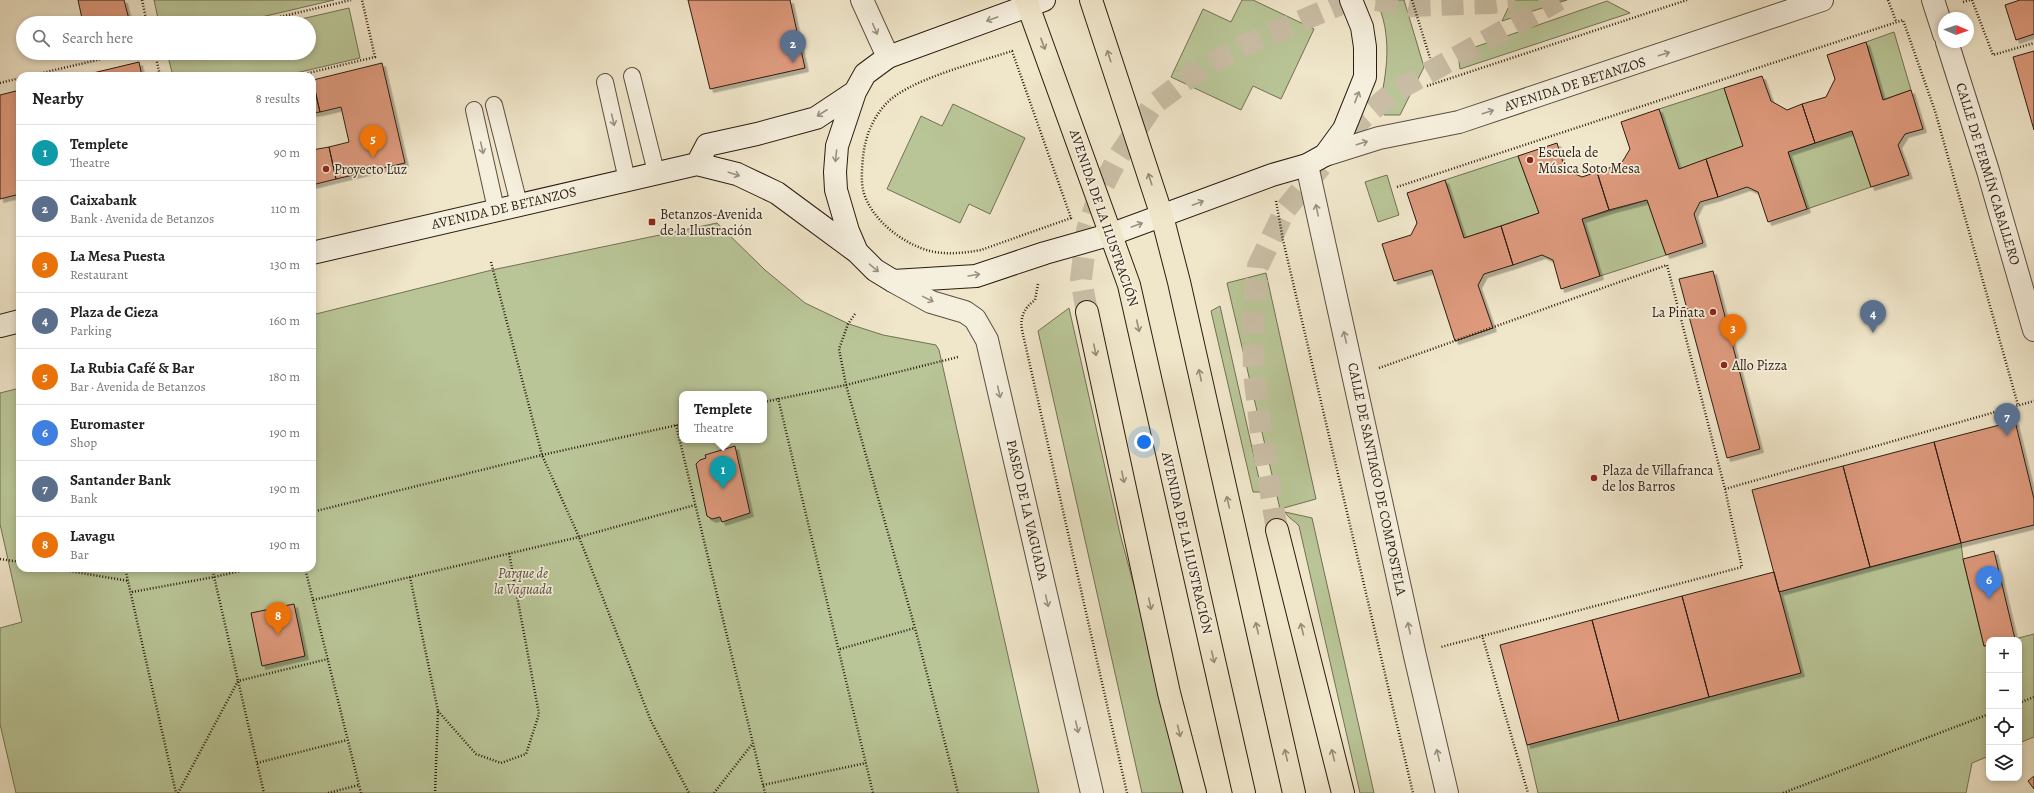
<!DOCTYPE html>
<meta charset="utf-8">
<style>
:root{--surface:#fff;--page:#f2f2f2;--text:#222;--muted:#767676;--line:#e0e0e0;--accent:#b45309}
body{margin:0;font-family:Alegreya,serif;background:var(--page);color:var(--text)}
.controls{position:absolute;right:12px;bottom:12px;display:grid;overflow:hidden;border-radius:8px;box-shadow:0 2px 6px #0003}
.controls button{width:36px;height:36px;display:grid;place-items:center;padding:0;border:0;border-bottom:1px solid var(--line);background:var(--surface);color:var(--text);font:20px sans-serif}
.compass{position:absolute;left:1938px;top:12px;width:36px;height:36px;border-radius:50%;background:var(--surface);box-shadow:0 2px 6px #0003;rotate:92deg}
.you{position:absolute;left:1144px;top:442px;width:14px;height:14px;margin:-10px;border:3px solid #fff;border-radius:50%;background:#1a73e8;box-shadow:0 0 0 6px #1a73e833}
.badge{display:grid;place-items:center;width:26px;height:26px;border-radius:50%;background:var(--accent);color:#fff;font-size:13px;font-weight:700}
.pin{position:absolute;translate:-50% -33px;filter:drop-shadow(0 1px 2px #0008)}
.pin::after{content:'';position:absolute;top:21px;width:14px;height:12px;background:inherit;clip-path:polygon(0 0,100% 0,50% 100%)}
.popup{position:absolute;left:679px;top:391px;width:88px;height:52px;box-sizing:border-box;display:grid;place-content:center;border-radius:8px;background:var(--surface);filter:drop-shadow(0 1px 3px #0005);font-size:13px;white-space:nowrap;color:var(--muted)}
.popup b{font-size:15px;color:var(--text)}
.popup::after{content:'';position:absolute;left:50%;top:100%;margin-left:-8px;border:8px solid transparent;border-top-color:var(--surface)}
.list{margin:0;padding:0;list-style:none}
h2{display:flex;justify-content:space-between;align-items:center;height:52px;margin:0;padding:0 16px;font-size:17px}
h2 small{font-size:13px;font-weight:400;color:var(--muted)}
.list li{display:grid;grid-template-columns:26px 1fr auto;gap:12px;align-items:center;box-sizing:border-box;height:56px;padding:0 16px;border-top:1px solid var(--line)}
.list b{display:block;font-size:15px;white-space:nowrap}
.list p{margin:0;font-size:13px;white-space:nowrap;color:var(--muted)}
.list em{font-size:13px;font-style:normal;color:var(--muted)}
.icon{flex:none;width:22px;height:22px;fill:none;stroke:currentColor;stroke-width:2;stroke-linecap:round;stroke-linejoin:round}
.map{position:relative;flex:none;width:2034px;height:793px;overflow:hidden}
.search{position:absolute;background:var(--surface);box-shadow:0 2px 6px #0003;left:16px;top:16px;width:300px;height:44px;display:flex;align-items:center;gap:10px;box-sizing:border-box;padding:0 14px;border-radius:22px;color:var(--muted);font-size:15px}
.panel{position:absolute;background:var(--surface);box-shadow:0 2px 6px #0003;left:16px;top:72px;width:300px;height:500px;border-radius:12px}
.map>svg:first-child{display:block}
</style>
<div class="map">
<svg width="2034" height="793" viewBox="0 0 2034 793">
<defs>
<filter id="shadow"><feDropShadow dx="3.5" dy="3.5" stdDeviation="0" flood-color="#0004"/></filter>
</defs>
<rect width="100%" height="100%" fill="#f0e6ca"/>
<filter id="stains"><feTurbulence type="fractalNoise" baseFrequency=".005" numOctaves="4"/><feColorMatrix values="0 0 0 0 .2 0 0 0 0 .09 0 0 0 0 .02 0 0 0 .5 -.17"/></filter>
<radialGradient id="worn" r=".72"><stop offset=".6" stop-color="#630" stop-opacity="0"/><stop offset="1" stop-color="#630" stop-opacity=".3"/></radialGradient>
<!-- green -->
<path fill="#b9c597" stroke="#727154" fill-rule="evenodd" d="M154,0H334L236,23H159Z
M1242,0H1253L1314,29L1281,99L1253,86L1241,110L1171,77L1203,9L1231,22Z
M1376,0H1404L1424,67L1400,115H1384L1379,108C1387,72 1393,35 1376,0Z
M1512,0H1567L1502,21Z
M1607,1L1630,13L1460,69L1458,53Z
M349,8L360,58L283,76H173L167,53H309V23H284Z
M1894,32L1911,90L1883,100L1866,42Z
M1724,88L1743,146L1679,169L1659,109Z
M953,104L1025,138L990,214L969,204L960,223L887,189L921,116L942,126Z
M1852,131L1871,187L1807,209L1788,152Z
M1518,156L1539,213L1464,238L1445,180Z
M1387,175L1399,215L1378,222L1365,182Z
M1647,200L1666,255L1600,276L1582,219Z
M717,223L765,270L805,303L849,324L883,335L936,345L939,350L1039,793H16L0,724V628L22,622L0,524V393L20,388V568H312V315L492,270ZM682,394H764V440H682Z
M1266,273L1316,499L1280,509L1227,283Z
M1220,306L1262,492H1253L1211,311Z
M1069,308L1120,534L1190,793H1142L1038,331Z
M1285,512L1312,518L1374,793H1360L1299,526C1294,520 1289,519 1285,512Z
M1961,543L1963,559L1984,646L1989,645V756L1972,763L1966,793H1538L1527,745L1800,673L1779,592Z
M2034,634V737L2019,743V640H2011Z"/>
<!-- building -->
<path fill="#de9a7d" stroke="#2c1d12" filter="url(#shadow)" d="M78,0H124L130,23H83Z
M688,0H790L805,68L710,89Z
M2020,0H2034V34L2016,40L2005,5Z
M1866,42L1883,100L1911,90L1923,129L1905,134L1898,145L1909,175L1871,187L1852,131L1815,143L1802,104L1826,97L1835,79L1827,55Z
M2034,51V130L2013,57Z
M139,62L142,76H94L93,73Z
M382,63L405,163L336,179L329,147L349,142L341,107L320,112L313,80Z
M1762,76L1771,101L1787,110L1802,104L1815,143L1788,152L1807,209L1768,222L1758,192L1747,187L1718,197L1706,159L1743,146L1724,88Z
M312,80L320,112L312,113Z
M20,90V194L0,199V95Z
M1659,109L1679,169L1706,159L1718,197L1700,202L1694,214L1703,243L1666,255L1647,200L1609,210L1597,172L1621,164L1630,149L1621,122Z
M1557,143L1565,169L1582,177L1597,172L1609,210L1582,219L1600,276L1561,289L1553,260L1542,255L1513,265L1501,226L1539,213L1518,156Z
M329,147L336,179L312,185V150Z
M1445,180L1464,238L1501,226L1513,265L1484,274L1478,285L1493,328L1455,341L1432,270L1394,281L1382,244L1411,235L1417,223L1407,193Z
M1713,271L1760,449L1727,458L1679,279Z
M2015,421L2034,499V525L1961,543L1934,442Z
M1934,442L1961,543L1870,567L1843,466Z
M735,446L750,513L722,522L720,517L712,519L707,516L696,464L700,460L706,458L705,455Z
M1843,466L1870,567L1779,592L1752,490Z
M1994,551L2015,639L1989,640V645L1984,646L1963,559Z
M1774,572L1801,673L1709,697L1682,596Z
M1682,596L1709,697L1619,721L1592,620Z
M294,604L305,656L262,666L251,613Z
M1592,620L1619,721L1527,745L1500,645Z
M2034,776V789L2028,781Z"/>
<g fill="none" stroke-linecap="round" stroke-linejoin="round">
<!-- highway-tunnel -->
<path stroke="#c9bea5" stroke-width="22" stroke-dasharray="22 11" stroke-linecap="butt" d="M1376,0L1411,6L1491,3L1515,0
M1087,312L1081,279L1087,230L1101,190L1117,159L1153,105L1202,68L1247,44L1350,0
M1277,530L1261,433L1254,373L1253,318L1258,266L1285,210L1355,125L1392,93L1559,0"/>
<defs>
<path id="lane" d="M632,76L656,172
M605,82L627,180
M494,105L519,204
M474,110L496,209"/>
<path id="street" d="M862,0L888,57
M1933,0L1944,34
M1947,42L1988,171L2034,330
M1325,155L1379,138L1459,122L1822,0
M1307,165L1415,656L1447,793
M893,281L931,302L965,312L975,319L987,340L1092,793"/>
<path id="secondary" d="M1044,0L888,57L865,74L855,92L837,146L835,172L836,190L848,231L857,252L875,270L893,281L976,276L1045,253L1112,234L1272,175L1307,165L1325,155L1344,129L1365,77V47L1362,27L1351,0
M697,164L707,145L757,134L816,118L855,92
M312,253L697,164L737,174L777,193L857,252
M0,326L20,321"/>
<path id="highway" d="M1026,0L1129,285L1244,793
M1091,0L1162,216L1179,282L1294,793
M1087,312L1169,693L1195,793
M1277,530L1343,793"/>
</defs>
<!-- lane casing -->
<use href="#lane" stroke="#5d4f40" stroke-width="18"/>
<!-- street casing -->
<use href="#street" stroke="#5d4f40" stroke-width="24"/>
<!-- secondary casing -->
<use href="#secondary" stroke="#2c1d12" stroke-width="24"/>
<!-- highway casing -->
<use href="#highway" stroke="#2c1d12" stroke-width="24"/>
<!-- path -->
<path stroke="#2c1d12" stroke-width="2.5" stroke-dasharray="1 2" stroke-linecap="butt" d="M142,0L147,23
M1412,0L1430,58
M1888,0L1896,21
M1972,0L1993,55L2034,43
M1963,2L1970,0
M254,23L351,0
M1012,51L1071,218L981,250C964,253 947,255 930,251C903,244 870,219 863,190C861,180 862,168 863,157C865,138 872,119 885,105C906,80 979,62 1012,51Z
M155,53L160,76
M29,76L127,53
M296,76L375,57L362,0
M0,83L20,78
M1427,86L1687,0
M1397,187L1903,20L1935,111L2018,405
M1276,201L1283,240L1413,793
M491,262L542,455L579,537L651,721L689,793
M1038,284L1035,300C1024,308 1020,317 1022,330L1127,793
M855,314L848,324L839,349L846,385L915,628L958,793
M1379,368L1667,265L1725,489L1742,567L1441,647
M778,398L873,793
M764,402L846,385L958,357
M676,425L765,793
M1725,489L2034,401
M312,512L542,455L682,424
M0,559L20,562
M52,568L129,581
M125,568L176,793
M212,568L264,793
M305,568L361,793
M410,577L438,711L435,793
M132,592L214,577L253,568
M313,600L579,537L695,505
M1482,635L1528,793
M840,649L915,628
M2019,703L2034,697
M438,711L476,754L501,763L526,754L539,714L509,553
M257,763L347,740
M763,785L866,763
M178,793L238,681L328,659
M328,793L359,785
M714,793L753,743
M1783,793L1989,714"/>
<!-- lane -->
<use href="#lane" stroke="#f5efdd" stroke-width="16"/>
<!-- street -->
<use href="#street" stroke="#f5efdd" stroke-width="22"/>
<!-- secondary -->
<use href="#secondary" stroke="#f5efdd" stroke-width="22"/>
<!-- highway -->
<use href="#highway" stroke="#f0e6ca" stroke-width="22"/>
</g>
<!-- one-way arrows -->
<defs><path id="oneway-shaft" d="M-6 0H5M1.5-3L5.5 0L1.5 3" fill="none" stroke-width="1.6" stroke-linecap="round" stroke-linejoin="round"/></defs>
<g stroke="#9b9082">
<use href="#oneway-shaft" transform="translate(992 19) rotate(160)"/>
<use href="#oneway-shaft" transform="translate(875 29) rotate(66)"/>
<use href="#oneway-shaft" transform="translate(1664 54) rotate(-18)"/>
<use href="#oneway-shaft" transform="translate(1357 97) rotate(-69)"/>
<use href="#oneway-shaft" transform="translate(1488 112) rotate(-18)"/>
<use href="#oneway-shaft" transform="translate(822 113) rotate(147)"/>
<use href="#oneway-shaft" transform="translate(613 120) rotate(77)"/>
<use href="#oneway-shaft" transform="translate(1362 143) rotate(-17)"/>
<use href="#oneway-shaft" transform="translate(482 148) rotate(77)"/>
<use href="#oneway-shaft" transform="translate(836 156) rotate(96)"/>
<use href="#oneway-shaft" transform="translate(734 174) rotate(18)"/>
<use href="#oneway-shaft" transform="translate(1198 203) rotate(-21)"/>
<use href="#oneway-shaft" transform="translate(1317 210) rotate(-102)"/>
<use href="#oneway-shaft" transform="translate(1137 225) rotate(-20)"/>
<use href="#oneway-shaft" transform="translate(874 268) rotate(40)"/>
<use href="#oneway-shaft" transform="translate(974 275) rotate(-9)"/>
<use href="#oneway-shaft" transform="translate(928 299) rotate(26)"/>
<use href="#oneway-shaft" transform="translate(1345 337) rotate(-103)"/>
<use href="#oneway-shaft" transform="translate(999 392) rotate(77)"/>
<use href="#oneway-shaft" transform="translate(1047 601) rotate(77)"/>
<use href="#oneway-shaft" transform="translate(1409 628) rotate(-102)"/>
<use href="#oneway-shaft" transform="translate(1077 727) rotate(77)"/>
<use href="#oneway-shaft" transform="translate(1438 755) rotate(-103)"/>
</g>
<g stroke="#988c77">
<use href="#oneway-shaft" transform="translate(1043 44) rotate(70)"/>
<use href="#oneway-shaft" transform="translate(1109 56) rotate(-108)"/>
<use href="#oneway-shaft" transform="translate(1150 179) rotate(-108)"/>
<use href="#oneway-shaft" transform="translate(1138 326) rotate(77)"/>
<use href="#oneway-shaft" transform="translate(1095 350) rotate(78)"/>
<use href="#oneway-shaft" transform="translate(1200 375) rotate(-102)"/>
<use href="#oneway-shaft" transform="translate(1123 477) rotate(78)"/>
<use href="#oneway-shaft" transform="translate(1228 502) rotate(-103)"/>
<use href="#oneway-shaft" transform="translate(1150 604) rotate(78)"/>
<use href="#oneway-shaft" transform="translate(1257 628) rotate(-103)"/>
<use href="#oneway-shaft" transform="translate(1302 629) rotate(-104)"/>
<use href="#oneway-shaft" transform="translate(1213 657) rotate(77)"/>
<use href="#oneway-shaft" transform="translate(1179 731) rotate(76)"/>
<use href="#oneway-shaft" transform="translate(1286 755) rotate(-103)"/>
<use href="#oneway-shaft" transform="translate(1333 755) rotate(-104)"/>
</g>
<!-- markers -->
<g fill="#8f2418" stroke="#f5efdd" stroke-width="1.5">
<circle cx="1530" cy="160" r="4"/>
<circle cx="326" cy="169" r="4"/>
<rect x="648" y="218" width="8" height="8" rx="2"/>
<circle cx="1713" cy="312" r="4"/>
<circle cx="1724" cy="365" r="4"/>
<circle cx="1594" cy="478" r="4"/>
</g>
<g text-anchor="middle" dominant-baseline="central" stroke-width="3.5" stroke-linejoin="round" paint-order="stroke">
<!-- street labels -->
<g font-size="14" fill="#2c1d12" stroke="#f5efdd">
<text transform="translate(1575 84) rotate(-18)">AVENIDA DE BETANZOS</text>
<text transform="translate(1988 174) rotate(73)">CALLE DE FERMÍN CABALLERO</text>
<text transform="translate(504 208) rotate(-13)">AVENIDA DE BETANZOS</text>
<text transform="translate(1104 218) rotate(71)">AVENIDA DE LA ILUSTRACIÓN</text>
<text transform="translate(1377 479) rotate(78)">CALLE DE SANTIAGO DE COMPOSTELA</text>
<text transform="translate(1027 510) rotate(77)">PASEO DE LA VAGUADA</text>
<text transform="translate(1187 543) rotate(77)">AVENIDA DE LA ILUSTRACIÓN</text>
</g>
<!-- poi labels -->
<g font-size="14" fill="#2c1d12" stroke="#f5efdd" text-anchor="start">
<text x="1538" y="152">Escuela de<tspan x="1538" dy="16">Música Soto Mesa</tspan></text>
<text x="334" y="169">Proyecto Luz</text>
<text x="660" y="214">Betanzos-Avenida<tspan x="660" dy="16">de la Ilustración</tspan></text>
<text x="1705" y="312" text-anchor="end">La Piñata</text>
<text x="1732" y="365">Allo Pizza</text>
<text x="1602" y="470">Plaza de Villafranca<tspan x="1602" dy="16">de los Barros</tspan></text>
</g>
<!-- park labels -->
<g font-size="14" font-style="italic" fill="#564f3a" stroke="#f5efdd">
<text x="523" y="573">Parque de<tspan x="523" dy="16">la Vaguada</tspan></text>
</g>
</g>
<rect width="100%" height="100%" filter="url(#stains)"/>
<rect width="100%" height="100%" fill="url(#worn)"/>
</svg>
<div class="controls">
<button>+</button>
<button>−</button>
<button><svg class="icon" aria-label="locate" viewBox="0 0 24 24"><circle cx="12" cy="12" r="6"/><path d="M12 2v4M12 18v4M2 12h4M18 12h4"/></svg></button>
<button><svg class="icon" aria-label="layers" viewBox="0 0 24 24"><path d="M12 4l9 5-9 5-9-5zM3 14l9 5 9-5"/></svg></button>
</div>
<svg class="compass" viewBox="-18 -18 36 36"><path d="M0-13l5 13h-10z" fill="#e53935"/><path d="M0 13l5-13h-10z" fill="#767676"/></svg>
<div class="you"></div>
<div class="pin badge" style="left:723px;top:489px;background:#0f9aa8">1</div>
<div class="popup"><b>Templete</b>Theatre</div>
<div class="pin badge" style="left:793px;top:63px;background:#5c6f8a">2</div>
<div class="pin badge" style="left:1733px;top:347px;background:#e8710a">3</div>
<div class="pin badge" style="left:1873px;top:333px;background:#5c6f8a">4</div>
<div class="pin badge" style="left:373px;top:158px;background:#e8710a">5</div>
<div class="pin badge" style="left:1989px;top:599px;background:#3f7fe0">6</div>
<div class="pin badge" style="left:2007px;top:436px;background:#5c6f8a">7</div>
<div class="pin badge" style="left:278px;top:635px;background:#e8710a">8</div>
<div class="search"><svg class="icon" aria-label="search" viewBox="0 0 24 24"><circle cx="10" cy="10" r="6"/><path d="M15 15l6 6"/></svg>Search here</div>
<section class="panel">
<h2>Nearby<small>8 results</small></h2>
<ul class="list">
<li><span class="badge" style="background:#0f9aa8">1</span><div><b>Templete</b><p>Theatre</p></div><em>90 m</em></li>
<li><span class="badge" style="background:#5c6f8a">2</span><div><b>Caixabank</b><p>Bank · Avenida de Betanzos</p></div><em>110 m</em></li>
<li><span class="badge" style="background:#e8710a">3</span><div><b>La Mesa Puesta</b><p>Restaurant</p></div><em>130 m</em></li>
<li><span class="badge" style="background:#5c6f8a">4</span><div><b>Plaza de Cieza</b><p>Parking</p></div><em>160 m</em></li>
<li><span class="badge" style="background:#e8710a">5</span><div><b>La Rubia Café &amp; Bar</b><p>Bar · Avenida de Betanzos</p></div><em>180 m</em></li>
<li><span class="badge" style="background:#3f7fe0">6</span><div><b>Euromaster</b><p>Shop</p></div><em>190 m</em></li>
<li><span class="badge" style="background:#5c6f8a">7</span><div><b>Santander Bank</b><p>Bank</p></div><em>190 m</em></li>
<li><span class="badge" style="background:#e8710a">8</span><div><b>Lavagu</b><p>Bar</p></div><em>190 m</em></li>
</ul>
</section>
</div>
